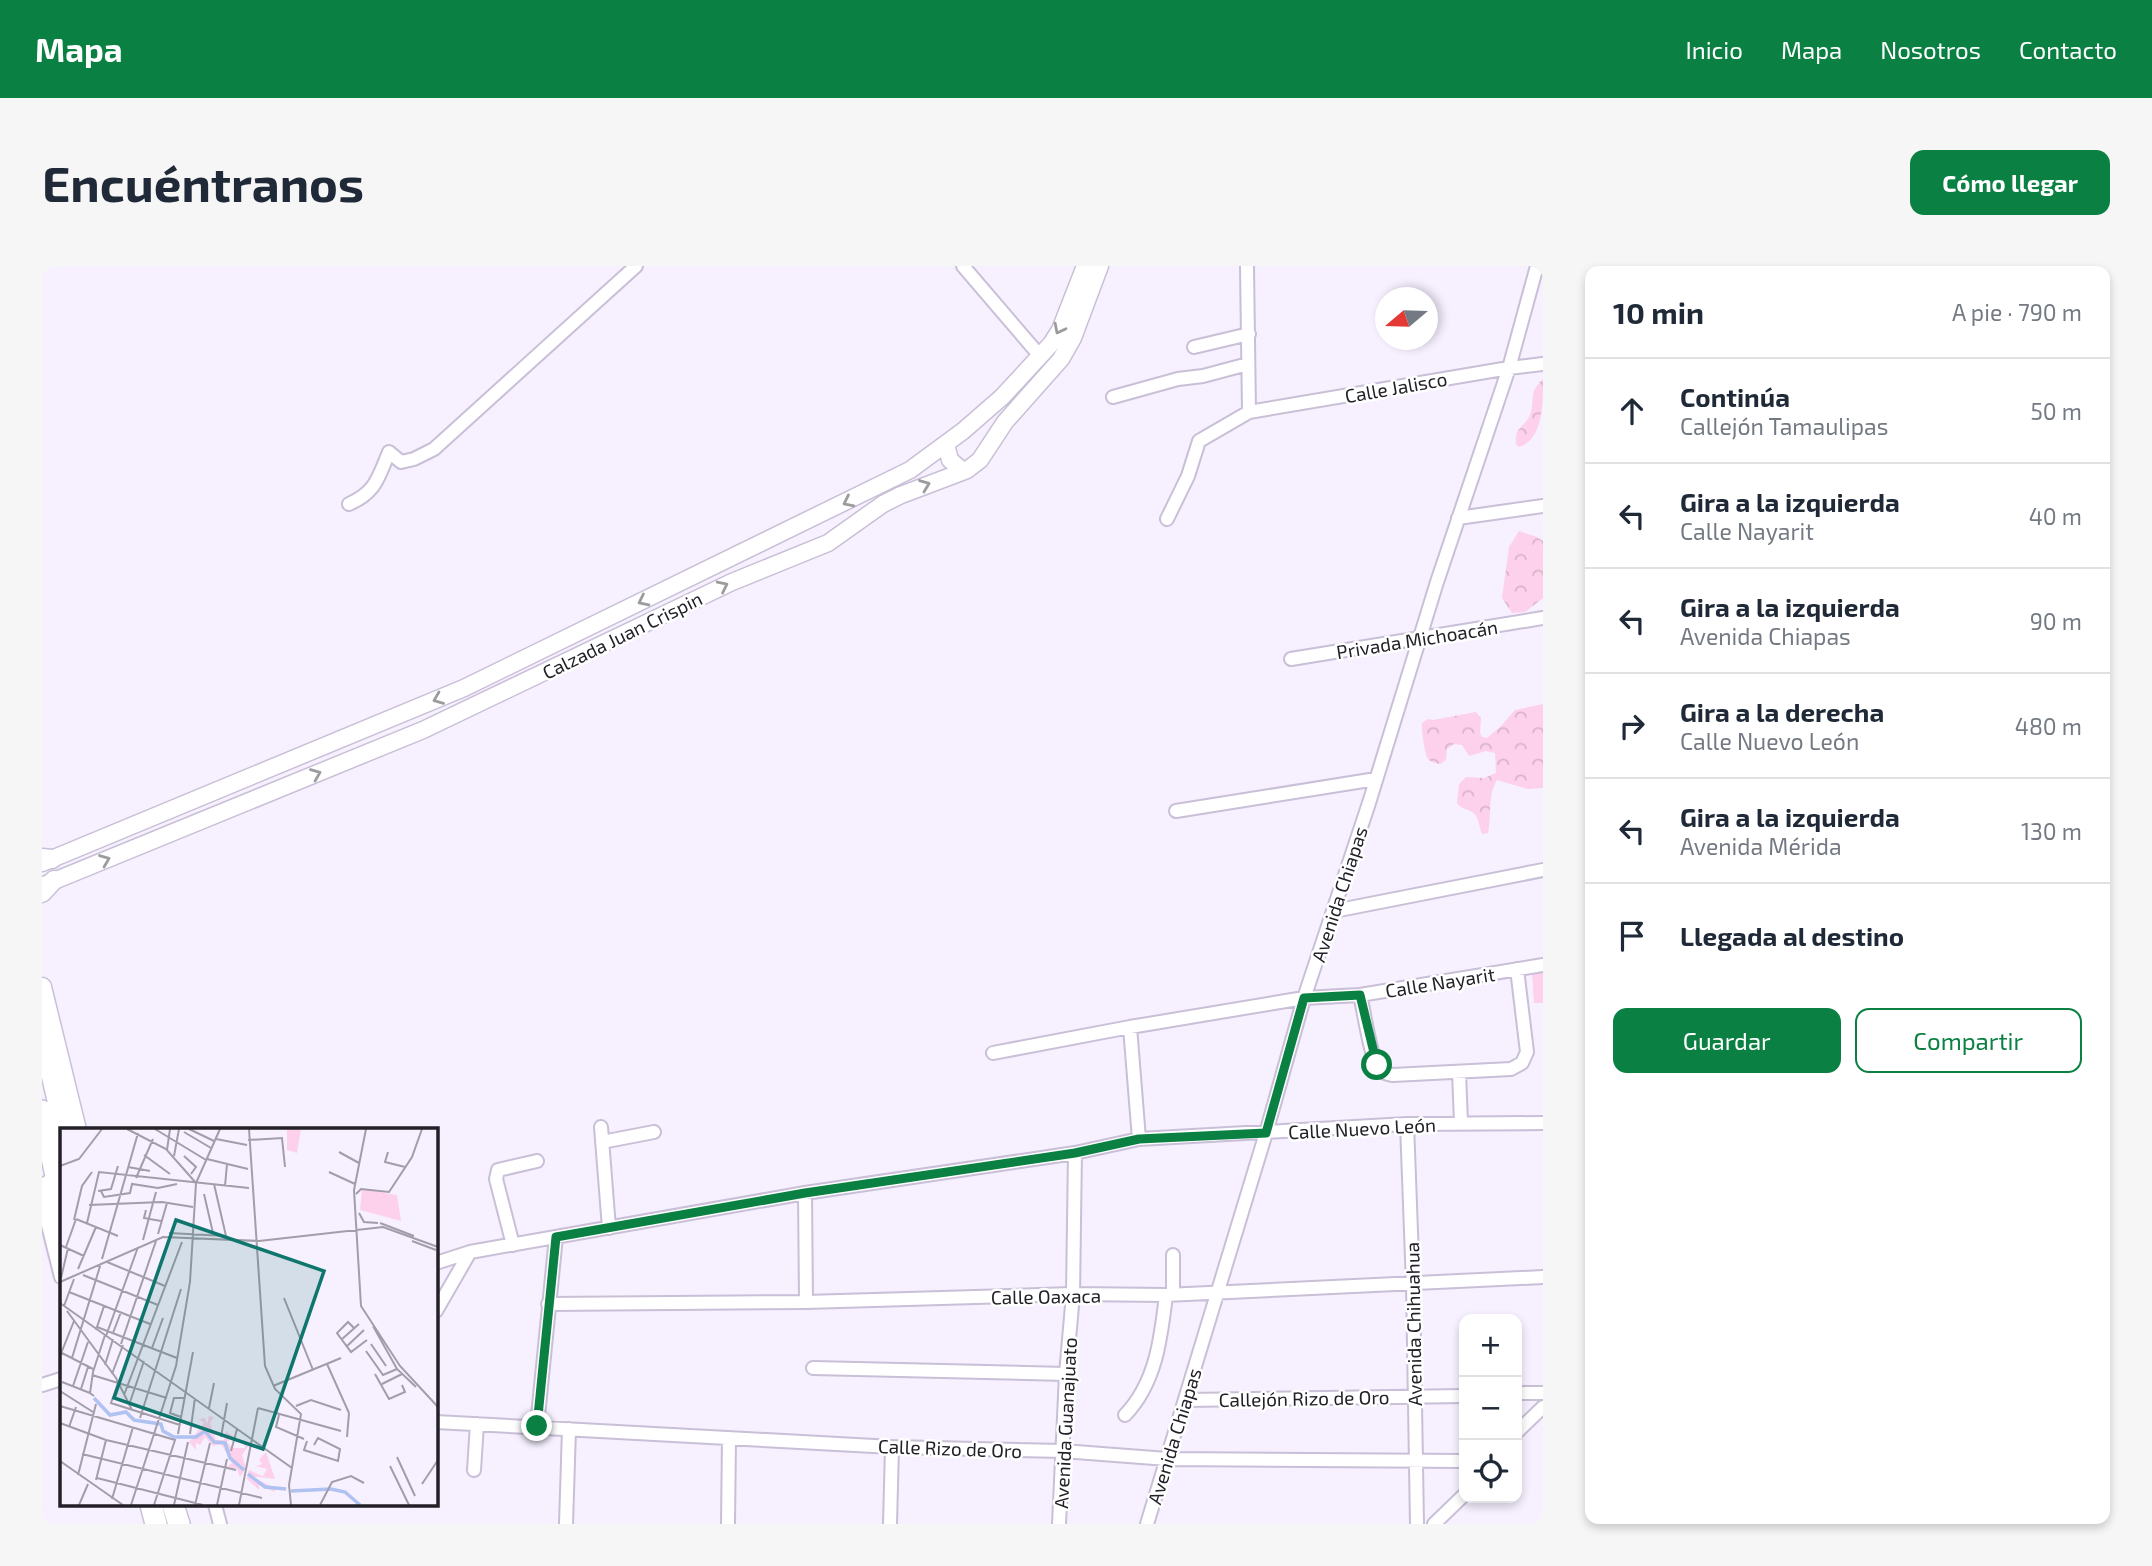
<!DOCTYPE html>
<html lang="es">
<meta charset="utf-8">
<style>
:root{--surface:#fff;--page:#f6f6f7;--text:#1f2937;--muted:#747a83;--line:#e0e1e3;--accent:#0b8043}
body{margin:0;font-family:"Exo 2",sans-serif;background:var(--page);color:var(--text)}
.controls{position:absolute;right:21px;bottom:21px;display:grid;overflow:hidden;border-radius:14px;box-shadow:0 4px 10px #0003}
.controls button{width:63px;height:63px;display:grid;place-items:center;padding:0;border:0;border-bottom:2px solid var(--line);background:var(--surface);color:var(--text);font:35px sans-serif}
.compass{position:absolute;left:1333px;top:21px;width:63px;height:63px;border-radius:50%;background:var(--surface);box-shadow:0 4px 10px #0003;rotate:251deg}
.stop{position:absolute;width:21px;height:21px;margin:-16px;border:5px solid #0b8043;border-radius:50%;background:#fff}
.stop.end{background:#0b8043;border-color:#fff;box-shadow:0 2px 7px #0008}
.list{margin:0;padding:0;list-style:none}
h2{display:flex;justify-content:space-between;align-items:center;height:91px;margin:0;padding:0 28px;font-size:30px}
h2 small{font-size:23px;font-weight:400;color:var(--muted)}
.list li{display:grid;grid-template-columns:46px 1fr auto;gap:21px;align-items:center;box-sizing:border-box;height:105px;padding:0 28px;border-top:2px solid var(--line)}
.list b{display:block;font-size:26px;white-space:nowrap}
.list p{margin:0;font-size:23px;white-space:nowrap;color:var(--muted)}
.list em{font-size:23px;font-style:normal;color:var(--muted)}
.actions{display:flex;gap:14px;padding:21px 28px}
.actions a{flex:1;padding:16px 0;border:2px solid var(--accent);border-radius:14px;text-align:center;font-size:24px;color:var(--accent)}
.actions .main{background:var(--accent);color:#fff}
.icon{flex:none;width:38px;height:38px;fill:none;stroke:currentColor;stroke-width:2;stroke-linecap:round;stroke-linejoin:round}
.map{position:relative;flex:none;width:1501px;height:1258px;overflow:hidden;border-radius:14px}
header{display:flex;align-items:center;gap:42px;box-sizing:border-box;height:98px;padding:0 35px;background:var(--accent);color:#fff}
header strong{font-size:33px}
nav{display:flex;gap:38px;margin-inline-start:auto;font-size:24px}
.intro{display:flex;align-items:center;justify-content:space-between;box-sizing:border-box;height:168px;padding:0 42px}
h1{margin:0;font-size:49px}
.button{padding:18px 32px;border-radius:14px;background:var(--accent);color:#fff;font-size:24px;font-weight:700}
main{display:flex;gap:42px;padding:0 42px}
aside{flex:1;background:var(--surface);border-radius:14px;box-shadow:0 4px 10px #0003}
.map>svg:first-child{display:block}
</style>
<header>
<strong>Mapa</strong>
<nav><a>Inicio</a><a>Mapa</a><a>Nosotros</a><a>Contacto</a></nav>
</header>
<div class="intro"><h1>Encuéntranos</h1><a class="button">Cómo llegar</a></div>
<main>
<div class="map">
<svg width="1501" height="1258" viewBox="0 0 1501 1258">
<defs>
<pattern id="forest-crowns" width="20" height="18" patternUnits="userSpaceOnUse" patternTransform="scale(1.75)"><rect width="20" height="18" fill="#fdd1eb"/><path d="M2 6a3 3 0 1 1 6 0M12 15a3 3 0 1 1 6 0" fill="none" stroke="#d9b3ca"/></pattern>
</defs>
<rect width="100%" height="100%" fill="#f6f0ff"/>
<!-- forest -->
<path fill="url(#forest-crowns)" d="M1501,113C1501,138 1501,174 1477,181L1474,178C1472,161 1482,162 1488,149C1494,133 1485,128 1501,113Z
M1477,265L1495,271L1501,275V332L1483,346L1470,347L1460,332L1467,281Z
M1501,438V522L1486,523L1455,514C1445,530 1450,549 1446,567L1440,568C1437,561 1437,550 1430,546C1424,542 1420,544 1415,537L1417,518L1424,511L1442,512L1454,507L1453,487L1444,485L1427,490L1420,479L1412,478L1405,483L1404,494L1398,498C1393,497 1390,497 1386,493C1383,489 1379,463 1380,457L1386,453L1391,454L1434,446L1439,452L1438,467L1440,471L1445,472L1459,460L1473,444Z"/>
<!-- pitch -->
<path fill="#fdd1eb" d="M1490,707H1501V737H1492Z"/>
<g fill="none" stroke-linecap="round" stroke-linejoin="round">
<defs>
<path id="street" d="M921,0L998,90
M1205,0L1207,146
M1152,81L1207,68
M1071,131L1136,113L1161,110L1206,98
M307,238C334,226 336,212 347,186L359,196L372,193L392,183L594,0
M1416,252L1501,240
M1125,253L1146,210L1157,175L1207,146L1467,102L1501,98
M1249,393L1501,352
M1134,545L1334,513
M1292,645L1501,604
M1318,729C1322,745 1328,789 1336,801C1340,807 1345,808 1351,809L1469,803L1480,797L1485,786L1475,703
M1088,761L1097,873
M951,787L1088,761L1262,732L1318,729L1501,699
M1417,806L1419,857
M1365,858L1371,1019L1375,1258
M559,861L567,962
M560,876L612,866
M763,927L764,1036
M0,935L19,1011
M471,979L454,913L456,904L495,895
M394,997L428,986L763,927L1033,887L1097,873L1365,858L1501,857
M1131,1028V989
M506,1038L764,1036L1031,1028L1124,1029L1501,1011
M394,1045L428,986
M771,1102L1024,1108
M0,1119L19,1113
M1475,1127H1501
M1144,1134L1422,1130
M1083,1149C1114,1117 1119,1072 1124,1029
M394,1156L850,1181L1021,1185L1125,1193L1422,1195
M495,1160L514,971
M1475,1166L1501,1141
M432,1204L435,1158
M173,1239L178,1258
M524,1258L527,1163
M686,1258L687,1172
M848,1258L850,1181
M1017,1258L1024,1108L1031,1028L1033,887
M1105,1258L1224,867L1262,732L1327,537L1395,316L1467,102L1495,0
M1392,1258L1422,1229"/>
<path id="secondary" d="M904,178L908,194L921,205
M0,597L422,422L868,204L921,165L960,131L1009,78L1018,64L1043,0
M2,619L381,464L690,316L786,277L841,238L859,229L925,204L938,194L963,156L1019,93L1031,72L1058,0"/>
<path id="primary" d="M0,592L10,593
M0,627L12,614
M0,721L35,864
M6,919L19,970"/>
<path id="highway" d="M0,765L23,864
M0,845L19,933
M109,1239L114,1258
M131,1239L137,1258"/>
</defs>
<!-- street casing -->
<use href="#street" stroke="#c9bfd7" stroke-width="16"/>
<!-- secondary casing -->
<use href="#secondary" stroke="#c9bfd7" stroke-width="19"/>
<!-- primary casing -->
<use href="#primary" stroke="#c9bfd7" stroke-width="21"/>
<!-- highway casing -->
<use href="#highway" stroke="#c9bfd7" stroke-width="24"/>
<!-- street -->
<use href="#street" stroke="#fff" stroke-width="12"/>
<!-- secondary -->
<use href="#secondary" stroke="#fff" stroke-width="16"/>
<!-- primary -->
<use href="#primary" stroke="#fff" stroke-width="18"/>
<!-- highway -->
<use href="#highway" stroke="#fff" stroke-width="21"/>
</g>
<!-- one-way arrows -->
<defs><path id="oneway-chevron" d="M-2-3.5L2.5 0L-2 3.5" fill="none" stroke-width="1.6" stroke-linecap="round" stroke-linejoin="round" transform="scale(1.75)"/></defs>
<g stroke="#9c9b9e">
<use href="#oneway-chevron" transform="translate(1017 63) rotate(117)"/>
<use href="#oneway-chevron" transform="translate(883 219) rotate(-21)"/>
<use href="#oneway-chevron" transform="translate(806 236) rotate(154)"/>
<use href="#oneway-chevron" transform="translate(681 320) rotate(-26)"/>
<use href="#oneway-chevron" transform="translate(601 335) rotate(154)"/>
<use href="#oneway-chevron" transform="translate(396 433) rotate(158)"/>
<use href="#oneway-chevron" transform="translate(274 508) rotate(-22)"/>
<use href="#oneway-chevron" transform="translate(63 594) rotate(-22)"/>
</g>
<g fill="none" stroke-linecap="round" stroke-linejoin="round">
<!-- route -->
<path stroke="#0b8043" stroke-width="9" d="M495,1160L514,971L763,927L1033,887L1097,873L1224,867L1262,732L1318,729L1335,799"/>
</g>
<g text-anchor="middle" dominant-baseline="central" stroke-width="5" stroke-linejoin="round" paint-order="stroke">
<!-- street labels -->
<g font-size="19" fill="#232028" stroke="#fff">
<text transform="translate(1354 121) rotate(-10)">Calle Jalisco</text>
<text transform="translate(580 369) rotate(-26)">Calzada Juan Crispin</text>
<text transform="translate(1375 373) rotate(-9)">Privada Michoacán</text>
<text transform="translate(1297 628) rotate(-72)">Avenida Chiapas</text>
<text transform="translate(1398 716) rotate(-9)">Calle Nayarit</text>
<text transform="translate(1320 862) rotate(-3)">Calle Nuevo León</text>
<text transform="translate(1004 1030) rotate(-1)">Calle Oaxaca</text>
<text transform="translate(1371 1058) rotate(-91)">Avenida Chihuahua</text>
<text transform="translate(1262 1132) rotate(-1)">Callejón Rizo de Oro</text>
<text transform="translate(1023 1157) rotate(-87)">Avenida Guanajuato</text>
<text transform="translate(1132 1170) rotate(-73)">Avenida Chiapas</text>
<text transform="translate(908 1182) rotate(2)">Calle Rizo de Oro</text>
</g>
</g>
<!-- overview -->
<g transform="translate(18 862)">
<rect width="378" height="378" fill="#f6f0ff"/>
<path d="M149,288L154,289L150,295L156,312H164L166,303L173,308L167,314L172,320H185L183,311L190,316L182,327L186,340L180,349L177,341L167,339L172,335L161,316L153,318L145,309L140,317L136,315V322L129,314L144,295L139,291L145,290L147,296ZM206,324L215,351L190,348L215,360V364L199,357V362L187,351L189,342L203,348L207,341L196,338L202,336L199,332Z" fill="#fdd1eb"/>
<path d="M302,61L337,67L341,93L300,82Z" fill="#fdd1eb"/>
<path d="M227,1H241L237,25L227,22Z" fill="#fdd1eb"/>
<path fill="none" stroke="#afc2f1" stroke-width="3.5" d="M34,270L50,287L66,284L74,292L101,296L103,303L114,309H136L145,303L154,314L165,315L170,330L184,342M188,346L205,359L226,361M231,363L271,361L285,364L300,377"/>
<path fill="none" stroke="#a29da9" stroke-width="2" d="M67,1L106,21L136,55M95,1L146,32M129,1L154,13M189,1L205,238L215,261L241,286L229,357L231,377M306,1L294,62L301,178L340,238L378,279M124,4L151,20M156,11L187,17M188,12L222,10L225,39M107,22L110,1M279,24L299,35M328,24L325,34L345,39M84,27L110,46M114,28L119,1M124,28L136,39L131,46M147,31L188,41M0,38L19,31L42,1M68,39L90,43M269,44L295,56M76,50L93,11M154,56L166,108M165,58L167,36M38,63L51,61L58,38M41,63L44,69L70,65L72,56L98,60L117,56M144,66L153,105M296,66L301,61L329,64L352,29L362,1M29,77L102,74L133,79M86,82L84,90L101,93M299,85L304,94L318,95M16,91L58,108M14,92L22,58L32,44M27,95L39,44L189,60M320,95L354,108M109,105L165,108M98,106L107,75M83,112L96,64M352,113L376,122M0,117L24,128M6,119L16,91M42,131L78,5M47,134L105,158M18,141L36,99M23,147L98,177M1,150L8,120M0,154L103,109L199,113L323,99L378,119M9,164L90,196M224,170L253,242M0,175L232,340M4,178L14,151M7,183L56,250L72,282M313,198L337,241L356,259M37,199L117,230M294,200L288,194L277,205L291,224L307,212M36,202L44,178M53,205L61,184M46,208L78,119M281,212L299,196M61,216L96,113M311,216L326,238M286,219L304,202M92,220L103,190M306,223L323,247L337,241M0,224L33,241M0,228L14,193M12,230L41,135M267,236L289,285M45,237L53,211M52,246L63,217M315,246L329,271L345,264L342,257M32,247L107,270M2,254L30,265M58,255L51,275L120,297M322,256L342,246M13,258L28,214M213,258L281,230M21,261L28,239M0,263L33,284M64,267L122,114M34,268L30,265L33,244L45,207M69,277L84,233M0,278L115,312L94,377M236,278L251,272L281,282M149,280L154,255M198,280L281,303M219,287L216,299L244,311M121,289L110,285L114,270H124M80,290L121,161M0,295L46,312L176,342M9,299L16,279M118,306L133,224M130,306L135,270M161,309L167,275M287,309L289,285M247,313L244,322L278,333L280,321L258,310L254,317M171,323L177,301M22,326L202,370M337,329L355,368M0,333L63,377M330,338L349,377M18,347L36,276M37,350L143,377M36,352L46,312M362,356L378,332M52,371L73,299M19,377L28,356M71,377L116,238L130,154L136,55L160,1M114,377L128,314M135,377L150,315M157,377L167,331M179,377L198,280M260,377L272,354L291,348L304,355"/>
<path fill="#0f766e" fill-opacity="0.15" stroke="#0f766e" stroke-width="3.5" d="M116,92L264,143L203,321L54,270Z"/>
<rect width="378" height="378" fill="none" stroke="#232028" stroke-width="3.5"/>
</g>
</svg>
<div class="controls">
<button>+</button>
<button>−</button>
<button><svg class="icon" aria-label="locate" viewBox="0 0 24 24"><circle cx="12" cy="12" r="6"/><path d="M12 2v4M12 18v4M2 12h4M18 12h4"/></svg></button>
</div>
<svg class="compass" viewBox="-18 -18 36 36"><path d="M0-13l5 13h-10z" fill="#e53935"/><path d="M0 13l5-13h-10z" fill="#747a83"/></svg>
<div class="stop" style="left:1335px;top:799px"></div>
<div class="stop end" style="left:495px;top:1160px"></div>
</div>
<aside>
<h2>10 min<small>A pie · 790 m</small></h2>
<ul class="list">
<li><svg class="icon" aria-label="ahead" viewBox="0 0 24 24"><path d="M12 20V5M6 11l6-6 6 6"/></svg><div><b>Continúa</b><p>Callejón Tamaulipas</p></div><em>50 m</em></li>
<li><svg class="icon" aria-label="left" viewBox="0 0 24 24"><path d="M17 20v-9H6M10 6l-5 5 5 5"/></svg><div><b>Gira a la izquierda</b><p>Calle Nayarit</p></div><em>40 m</em></li>
<li><svg class="icon" aria-label="left" viewBox="0 0 24 24"><path d="M17 20v-9H6M10 6l-5 5 5 5"/></svg><div><b>Gira a la izquierda</b><p>Avenida Chiapas</p></div><em>90 m</em></li>
<li><svg class="icon" aria-label="right" viewBox="0 0 24 24"><path d="M7 20v-9h11M14 6l5 5-5 5"/></svg><div><b>Gira a la derecha</b><p>Calle Nuevo León</p></div><em>480 m</em></li>
<li><svg class="icon" aria-label="left" viewBox="0 0 24 24"><path d="M17 20v-9H6M10 6l-5 5 5 5"/></svg><div><b>Gira a la izquierda</b><p>Avenida Mérida</p></div><em>130 m</em></li>
<li><svg class="icon" aria-label="arrive" viewBox="0 0 24 24"><path d="M6 21V4h12l-3 4 3 4H6"/></svg><div><b>Llegada al destino</b></div></li>
</ul>
<div class="actions"><a class="main">Guardar</a><a>Compartir</a></div>
</aside>
</main>
